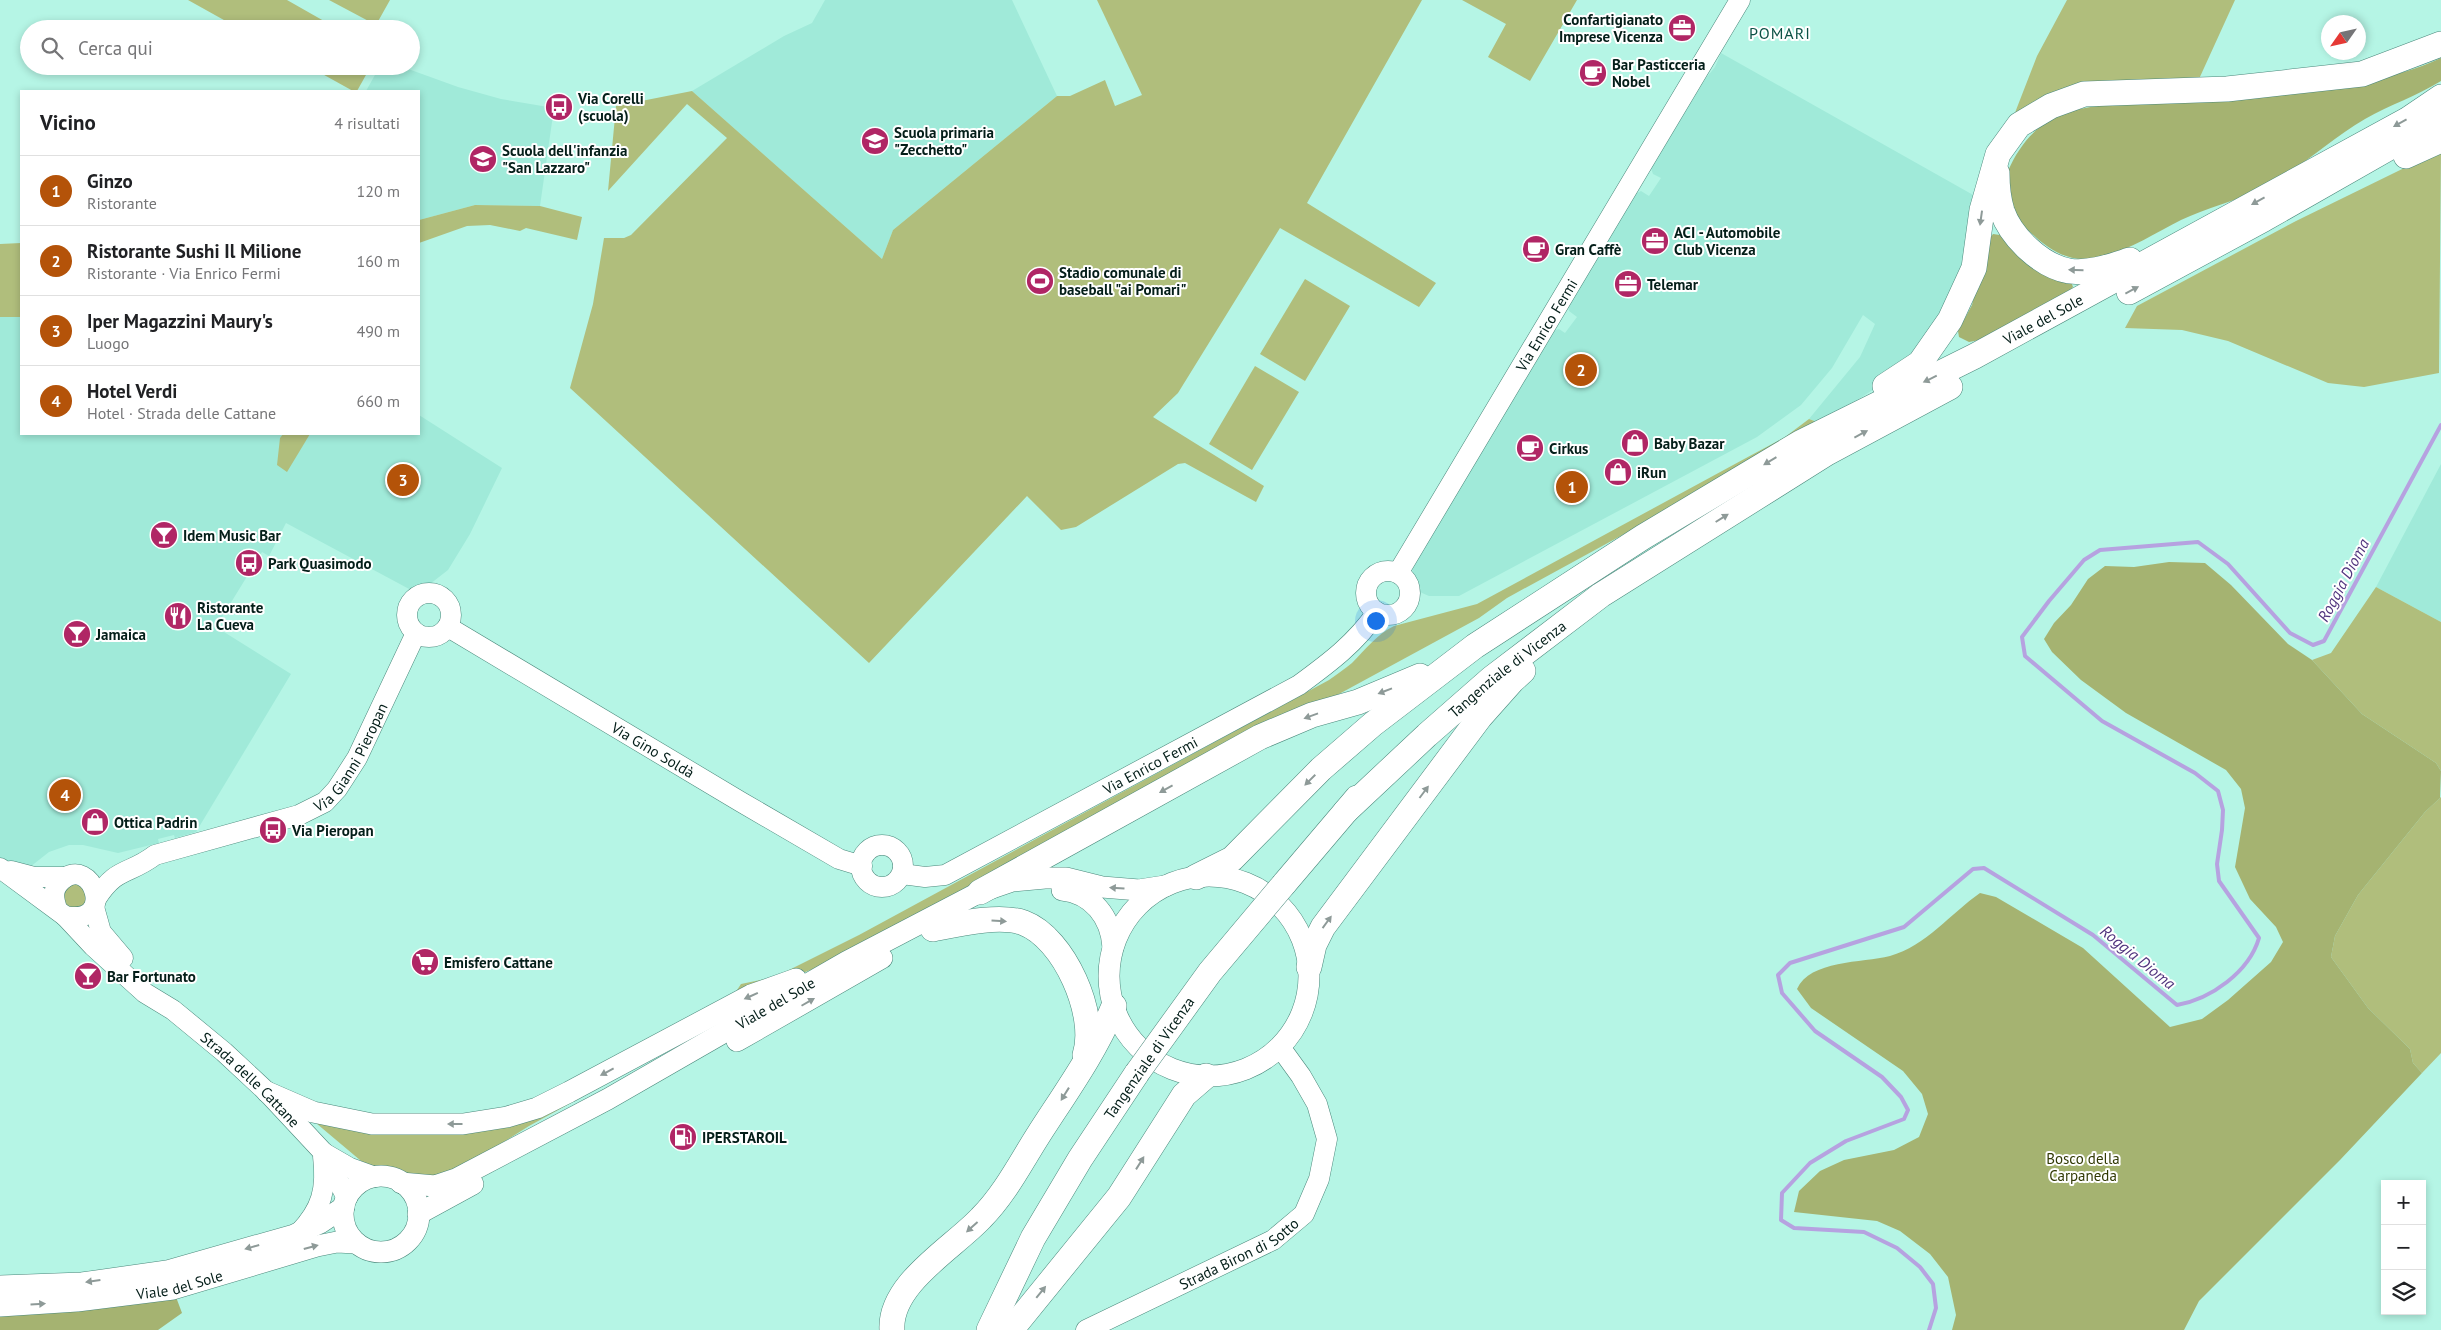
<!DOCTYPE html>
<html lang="it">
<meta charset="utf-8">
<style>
:root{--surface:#fff;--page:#f6f6f6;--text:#202124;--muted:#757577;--line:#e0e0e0;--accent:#b45309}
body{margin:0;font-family:"PT Sans",sans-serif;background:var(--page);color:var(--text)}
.controls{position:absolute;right:15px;bottom:15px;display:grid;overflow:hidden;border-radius:0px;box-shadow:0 2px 8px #0003}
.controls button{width:45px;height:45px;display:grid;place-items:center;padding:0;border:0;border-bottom:1px solid var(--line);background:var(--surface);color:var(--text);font:25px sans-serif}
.compass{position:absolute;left:2321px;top:15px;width:45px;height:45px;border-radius:50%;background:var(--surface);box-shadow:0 2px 8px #0003;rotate:236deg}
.you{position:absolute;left:1375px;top:620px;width:18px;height:18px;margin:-12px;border:4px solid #fff;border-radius:50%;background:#1a73e8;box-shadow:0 0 0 8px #1a73e833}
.badge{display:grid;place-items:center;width:32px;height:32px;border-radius:50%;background:var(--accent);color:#fff;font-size:16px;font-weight:700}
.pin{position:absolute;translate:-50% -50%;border:2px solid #fff;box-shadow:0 1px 5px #0006}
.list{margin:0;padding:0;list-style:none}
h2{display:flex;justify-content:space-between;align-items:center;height:65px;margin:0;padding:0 20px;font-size:21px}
h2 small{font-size:16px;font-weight:400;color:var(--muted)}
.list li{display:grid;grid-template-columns:32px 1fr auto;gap:15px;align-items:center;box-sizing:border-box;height:70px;padding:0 20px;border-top:1px solid var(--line)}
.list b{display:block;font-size:19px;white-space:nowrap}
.list p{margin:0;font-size:16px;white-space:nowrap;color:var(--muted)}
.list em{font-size:16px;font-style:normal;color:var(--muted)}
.icon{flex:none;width:28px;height:28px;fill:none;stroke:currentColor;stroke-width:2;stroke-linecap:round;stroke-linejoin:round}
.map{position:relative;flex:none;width:2441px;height:1330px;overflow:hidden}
.search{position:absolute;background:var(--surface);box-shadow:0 2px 8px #0003;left:20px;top:20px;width:400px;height:55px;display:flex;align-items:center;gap:12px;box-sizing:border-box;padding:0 18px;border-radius:28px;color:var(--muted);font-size:19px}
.panel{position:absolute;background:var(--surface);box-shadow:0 2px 8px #0003;left:20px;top:90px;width:400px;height:345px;border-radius:0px}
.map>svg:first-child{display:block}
</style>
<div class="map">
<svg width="2441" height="1330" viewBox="0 0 2441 1330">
<rect width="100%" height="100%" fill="#b5f5e5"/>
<!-- built -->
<path fill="#a0ead9" d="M825,0H1012L1057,96L893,230L882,259L692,91L784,36L812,23Z
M1721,53L1975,196L1967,243L1957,281L1949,300L1920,348L1879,386L1857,400L1817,422L1809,419L1860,357L1875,324L1863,315L1832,368L1801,405L1757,437L1459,596H1429L1422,593L1417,589L1412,578L1413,568L1420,554L1553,331L1559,329L1565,333L1577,317L1569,311L1568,306L1635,194L1641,191L1649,196L1661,178L1653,174L1651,168L1706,78L1715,67Z
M380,66H400L458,87L501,99L554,108L540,206L475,205L419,220V91H366Z
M0,317H21V434H283L280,438L286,471L310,434H419V415L502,468L470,534L448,570L430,584L419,589L411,590L286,523L269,556L262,552L216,627L291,674L196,832L175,838L174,835L158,839L159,843L118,853L83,845H69L49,852L30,867L0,859Z
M2441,464V622L2376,587Z"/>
<!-- green -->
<path fill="#b0be7c" d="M188,0H287L338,29H240Z
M329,0H390L376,25Z
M1097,0H1422L1307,203L1436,283L1419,307L1280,228L1178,393L1153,417L1264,486L1256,502L1185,463L1178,464L1076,527L1061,530L1027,496L869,663L570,388L593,304L604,238H624L631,235L727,138L687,104L608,191L616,106L692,91L882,259L893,230L1057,96H1070L1105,80L1115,106L1142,95Z
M1462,0H1577L1530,81L1488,57L1506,24Z
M2067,0H2235L2199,79L2011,123L2037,56Z
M308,66H371L357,91H353Z
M2441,150L2439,373L2364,387L2328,383L2228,341L2182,330L2125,328L2137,306L2296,221Z
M475,205L540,206L582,217L577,240L526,228L520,231L490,225L467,226L419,243V220Z
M21,243V317H0V244Z
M1305,279L1350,306L1305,381L1260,354Z
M1255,366L1299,392L1252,470L1209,444Z
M1809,419L1817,422L1778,450L1507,598L1479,618L890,938L763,989L731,999L741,984L775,977L859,935L1329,680C1337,674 1345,669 1352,663C1366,649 1376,635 1394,626L1477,604L1746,458L1785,437Z
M283,434H310L287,472L277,465L280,438Z
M2376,587L2441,622V771L2436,763L2362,714L2312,660L2331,653Z
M2441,797V1053L2422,1073L2413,1063L2410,1049L2368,1008L2331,957L2335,936L2358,895L2425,812Z
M63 896a12 12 0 1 1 24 0a12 12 0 1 1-24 0Z
M604,1085L529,1126L469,1164L425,1183L373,1171L310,1118L425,1130Z"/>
<!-- forest -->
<path fill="#a5b371" d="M2441,58V81C2417,96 2389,105 2365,119C2329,140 2298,171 2261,189C2235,201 2207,208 2181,220C2151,235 2118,258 2084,259C2059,259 2041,243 2024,226C2012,214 2001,188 2008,171C2020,144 2037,123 2066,113C2100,101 2135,106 2170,103C2207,101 2243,95 2280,91C2335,85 2391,82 2441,58Z
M1993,234L2000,235C2024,266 2034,269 2070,279L2073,287L2068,293L1985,339L1969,342L1959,337L1958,331L1972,305L1987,242Z
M2169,562L2205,563L2231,585L2288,644L2312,660L2362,714L2436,763L2441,771L2440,798L2425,812L2358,895L2335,936L2331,957L2368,1008L2410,1049L2413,1063L2422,1073L2340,1160L2199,1301L2184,1330H1952L1956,1315L1948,1277L1930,1254L1900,1231L1877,1221L1794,1212L1799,1191L1820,1171L1844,1160L1894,1150L1919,1137L1928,1114L1922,1094L1903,1071L1811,1008L1797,989C1810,960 1862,963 1890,956C1926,946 1951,913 1980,893L1996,897L2083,948L2170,1027L2202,1019L2228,1000L2271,962L2283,942L2276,927L2250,899L2235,867L2245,808L2241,789L2226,770L2126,713L2081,680L2052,652L2044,639L2054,623L2071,605L2088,579L2105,566L2134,567Z
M173,1289L182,1313L158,1330H0V1306Z"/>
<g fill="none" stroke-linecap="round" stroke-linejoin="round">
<!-- stream -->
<path stroke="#b6a2e0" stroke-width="4" d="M1929,1330L1936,1308L1933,1284L1920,1267L1897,1248L1864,1232L1794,1228L1781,1220L1782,1193L1810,1163L1846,1141L1904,1119L1908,1110L1901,1097L1882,1077L1815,1031L1782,993L1778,975L1790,963L1904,927L1973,869L1984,868L2093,935L2177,1005C2211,999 2249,972 2259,938L2219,881L2217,864L2222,830L2223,810L2218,791L2195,773L2102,721L2025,656L2022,637L2049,601L2084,560L2100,550L2198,542L2228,564L2290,633L2313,645L2324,641L2441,425"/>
<defs>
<g id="secondary">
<circle cx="1388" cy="593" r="22"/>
<path id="s1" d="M1398,573L1740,0"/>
<circle cx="429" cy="615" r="22"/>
<path id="s2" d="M448,627L741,802L839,859L862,866"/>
<circle cx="882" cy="866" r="21"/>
<path d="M0,868L65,916C118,926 92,854 62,880C52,889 53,897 57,909"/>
<path d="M11,871L34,877H66"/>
<path id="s3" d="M902,874L925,877L945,875L1299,685C1329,663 1356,643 1377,612"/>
<path id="s4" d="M96,899C117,866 129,875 155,855L299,815L325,802L337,789L357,758L416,633"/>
<path d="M94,907L101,932L123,958"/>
<path id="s5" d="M65,916L93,946L145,993L173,1010L224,1052L267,1092L323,1152L347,1198"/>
<path d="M324,1153L350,1168L375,1177"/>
<path d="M299,1233C322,1209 327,1189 323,1156"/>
<path id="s6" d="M1086,1330L1273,1240L1304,1214L1319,1179L1327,1139L1317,1104L1301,1076L1280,1047"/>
</g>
<g id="primary">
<circle cx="1209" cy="976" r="100"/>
<path d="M1062,890C1092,893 1111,917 1113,947"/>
<path d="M737,1041L882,958"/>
<path d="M267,1092L313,1112L372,1124H463L507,1117L537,1108L569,1092L751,995L796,979"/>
<circle cx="381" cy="1214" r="38"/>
<path id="s7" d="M401,1183L435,1186L456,1179L608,1099L846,962L980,892L1012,881L1045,878H1066L1102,887L1139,890L1165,886"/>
<path d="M418,1214L473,1184"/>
<path d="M0,1286L82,1283L167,1271L294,1235L320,1223L344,1207"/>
<path id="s8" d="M0,1306L77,1301L173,1289L317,1246L337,1242L356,1243"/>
</g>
<g id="highway">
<path d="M2406,156L2441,140"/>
<path d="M1997,173C1997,186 1998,198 2002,211C2011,237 2041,266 2069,271C2090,274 2111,266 2130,260"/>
<path d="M2129,292L2264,219L2441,118"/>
<path d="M1885,386L1920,363L1950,320L1974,268L1982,210L1998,154L2019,125L2051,106L2084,94L2227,89L2362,74L2441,44"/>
<path id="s9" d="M1346,811L1427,735L1492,678L1601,595L1827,453L1950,387"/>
<path id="s10" d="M1196,877L1232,859L1321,769L1373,724L1475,646L1643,537L1800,443L1975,356L2407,120L2441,97"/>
<path d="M1284,884L1357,798"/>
<path d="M980,892L1260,737L1312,715L1358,702L1420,676"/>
<path d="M933,929C958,924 1000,914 1024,923C1064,938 1098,1015 1085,1055"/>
<path d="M1309,967L1314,945L1323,927L1480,717L1512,681L1523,671"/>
<path d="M892,1330C889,1284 953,1248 981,1218C1005,1194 1021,1162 1039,1134C1066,1092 1095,1052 1114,1006"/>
<path d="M989,1330L1033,1238L1080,1159L1137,1073"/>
<path d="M1011,1330L1119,1197L1184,1095L1206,1076"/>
</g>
</defs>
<!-- secondary casing -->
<use href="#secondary" stroke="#4a887b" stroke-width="21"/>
<!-- primary casing -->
<use href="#primary" stroke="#4a887b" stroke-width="22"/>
<!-- highway casing -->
<use href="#highway" stroke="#4a887b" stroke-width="26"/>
<!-- secondary -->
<use href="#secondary" stroke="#fff" stroke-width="20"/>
<!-- primary -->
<use href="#primary" stroke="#fff" stroke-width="21"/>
<!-- highway -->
<use href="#highway" stroke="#fff" stroke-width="25"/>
<defs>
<path id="highway-bridge" d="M1137,1073L1210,972L1284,884"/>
</defs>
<!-- highway-bridge casing -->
<use href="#highway-bridge" stroke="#4a887b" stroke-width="26" stroke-linecap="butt"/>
<!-- highway-bridge -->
<use href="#highway-bridge" stroke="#fff" stroke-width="25"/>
</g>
<!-- one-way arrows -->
<defs><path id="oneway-solid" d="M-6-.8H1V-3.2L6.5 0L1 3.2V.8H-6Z" transform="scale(1.25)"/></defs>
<g fill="#8e9a98">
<use href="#oneway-solid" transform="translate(2400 123) rotate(151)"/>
<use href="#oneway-solid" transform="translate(2258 201) rotate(151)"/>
<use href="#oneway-solid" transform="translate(1981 218) rotate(98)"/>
<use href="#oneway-solid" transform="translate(2076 270) rotate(-179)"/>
<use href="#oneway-solid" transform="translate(2132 290) rotate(-28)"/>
<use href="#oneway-solid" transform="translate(1930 379) rotate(154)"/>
<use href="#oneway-solid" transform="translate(1861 434) rotate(-28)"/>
<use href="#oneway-solid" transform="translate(1770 461) rotate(149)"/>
<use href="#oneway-solid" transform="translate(1722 518) rotate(-32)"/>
<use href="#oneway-solid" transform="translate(1385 691) rotate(159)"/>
<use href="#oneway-solid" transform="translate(1311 716) rotate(160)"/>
<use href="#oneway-solid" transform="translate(1310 780) rotate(135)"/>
<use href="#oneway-solid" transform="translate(1166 789) rotate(151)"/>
<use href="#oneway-solid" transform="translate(1424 792) rotate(-53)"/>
<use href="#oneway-solid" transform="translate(1117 888) rotate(-176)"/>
<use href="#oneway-solid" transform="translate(999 921) rotate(4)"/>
<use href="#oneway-solid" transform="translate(1327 922) rotate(-54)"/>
<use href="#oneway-solid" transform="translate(751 996) rotate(156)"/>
<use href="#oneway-solid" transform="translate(808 1002) rotate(-30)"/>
<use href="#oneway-solid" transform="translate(607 1072) rotate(152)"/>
<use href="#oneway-solid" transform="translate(1065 1094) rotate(122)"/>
<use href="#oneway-solid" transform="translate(455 1124) rotate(180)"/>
<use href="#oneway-solid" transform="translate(1140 1163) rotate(-58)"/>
<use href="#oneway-solid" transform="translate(972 1227) rotate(138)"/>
<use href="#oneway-solid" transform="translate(252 1247) rotate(164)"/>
<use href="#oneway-solid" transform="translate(311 1247) rotate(-15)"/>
<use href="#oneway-solid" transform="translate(93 1281) rotate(172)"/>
<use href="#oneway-solid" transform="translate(1041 1292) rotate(-51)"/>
<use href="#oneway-solid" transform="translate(38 1304) rotate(-4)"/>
</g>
<!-- icons -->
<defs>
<symbol id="office-disc" viewBox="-11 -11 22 22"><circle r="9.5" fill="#b02665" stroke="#fff"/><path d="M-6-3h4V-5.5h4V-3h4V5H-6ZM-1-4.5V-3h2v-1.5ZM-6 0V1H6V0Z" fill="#fff"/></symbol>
<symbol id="cafe-disc" viewBox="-11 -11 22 22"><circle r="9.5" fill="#b02665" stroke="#fff"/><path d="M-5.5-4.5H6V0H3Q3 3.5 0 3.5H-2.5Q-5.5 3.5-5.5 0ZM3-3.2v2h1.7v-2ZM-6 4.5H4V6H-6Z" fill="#fff"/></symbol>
<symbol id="bus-disc" viewBox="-11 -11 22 22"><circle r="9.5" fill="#b02665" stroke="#fff"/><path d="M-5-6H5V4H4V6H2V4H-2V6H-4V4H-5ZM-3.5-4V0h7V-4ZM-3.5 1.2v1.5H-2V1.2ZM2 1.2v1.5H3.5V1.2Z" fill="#fff"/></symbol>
<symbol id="school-disc" viewBox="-11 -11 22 22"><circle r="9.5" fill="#b02665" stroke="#fff"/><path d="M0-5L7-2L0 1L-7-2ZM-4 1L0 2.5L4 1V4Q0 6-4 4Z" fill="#fff"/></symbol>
<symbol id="stadium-disc" viewBox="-11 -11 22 22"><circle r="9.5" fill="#b02665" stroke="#fff"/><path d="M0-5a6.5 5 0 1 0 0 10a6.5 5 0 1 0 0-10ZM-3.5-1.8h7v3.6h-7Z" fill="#fff"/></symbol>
<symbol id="shop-disc" viewBox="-11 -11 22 22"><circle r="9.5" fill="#b02665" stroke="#fff"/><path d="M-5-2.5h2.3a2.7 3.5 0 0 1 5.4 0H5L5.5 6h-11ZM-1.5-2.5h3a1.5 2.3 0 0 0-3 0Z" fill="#fff"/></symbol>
<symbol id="bar-disc" viewBox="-11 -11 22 22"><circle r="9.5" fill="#b02665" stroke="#fff"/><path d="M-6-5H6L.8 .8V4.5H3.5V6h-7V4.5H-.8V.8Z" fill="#fff"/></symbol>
<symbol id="restaurant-disc" viewBox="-11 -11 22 22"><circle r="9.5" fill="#b02665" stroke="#fff"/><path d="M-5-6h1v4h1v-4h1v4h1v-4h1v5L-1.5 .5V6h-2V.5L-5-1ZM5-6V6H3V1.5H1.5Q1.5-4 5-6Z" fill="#fff"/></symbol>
<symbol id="supermarket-disc" viewBox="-11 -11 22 22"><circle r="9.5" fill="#b02665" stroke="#fff"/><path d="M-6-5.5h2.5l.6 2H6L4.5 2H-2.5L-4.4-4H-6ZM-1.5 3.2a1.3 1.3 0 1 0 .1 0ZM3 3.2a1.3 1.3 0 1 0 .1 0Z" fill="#fff"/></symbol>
<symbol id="fuel-disc" viewBox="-11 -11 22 22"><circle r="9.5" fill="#b02665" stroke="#fff"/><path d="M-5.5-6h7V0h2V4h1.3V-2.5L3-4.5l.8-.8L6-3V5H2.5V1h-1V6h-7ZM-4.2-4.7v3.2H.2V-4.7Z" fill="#fff"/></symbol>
</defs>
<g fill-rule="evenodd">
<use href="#office-disc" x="1666" y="12" width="32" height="32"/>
<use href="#cafe-disc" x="1577" y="57" width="32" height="32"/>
<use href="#bus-disc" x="543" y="91" width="32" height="32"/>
<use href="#school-disc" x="859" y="125" width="32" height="32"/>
<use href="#school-disc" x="467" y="143" width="32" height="32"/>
<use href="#office-disc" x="1639" y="225" width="32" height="32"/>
<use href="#cafe-disc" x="1520" y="233" width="32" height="32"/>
<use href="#stadium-disc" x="1024" y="265" width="32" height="32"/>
<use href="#office-disc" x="1612" y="268" width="32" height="32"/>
<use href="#shop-disc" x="1619" y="427" width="32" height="32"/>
<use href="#cafe-disc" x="1514" y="432" width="32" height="32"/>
<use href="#shop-disc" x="1602" y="456" width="32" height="32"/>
<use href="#bar-disc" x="148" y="519" width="32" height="32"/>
<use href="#bus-disc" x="233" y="547" width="32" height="32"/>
<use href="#restaurant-disc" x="162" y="600" width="32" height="32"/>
<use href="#bar-disc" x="61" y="618" width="32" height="32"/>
<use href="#shop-disc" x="79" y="806" width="32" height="32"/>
<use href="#bus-disc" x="257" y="814" width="32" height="32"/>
<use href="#supermarket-disc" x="409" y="946" width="32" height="32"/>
<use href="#bar-disc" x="72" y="960" width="32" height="32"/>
<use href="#fuel-disc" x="667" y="1121" width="32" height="32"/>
</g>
<g text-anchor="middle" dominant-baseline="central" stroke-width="4" stroke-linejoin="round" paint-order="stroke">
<!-- poi labels -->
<g font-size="15" font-weight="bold" fill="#041e19" stroke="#fff" text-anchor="start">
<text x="1663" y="19" text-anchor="end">Confartigianato<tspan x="1663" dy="17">Imprese Vicenza</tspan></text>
<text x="1612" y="64">Bar Pasticceria<tspan x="1612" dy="17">Nobel</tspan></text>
<text x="578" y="98">Via Corelli<tspan x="578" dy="17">(scuola)</tspan></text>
<text x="894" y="132">Scuola primaria<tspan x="894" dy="17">"Zecchetto"</tspan></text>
<text x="502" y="150">Scuola dell'infanzia<tspan x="502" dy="17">"San Lazzaro"</tspan></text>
<text x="1674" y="232">ACI - Automobile<tspan x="1674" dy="17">Club Vicenza</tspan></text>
<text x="1555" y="249">Gran Caffè</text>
<text x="1059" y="272">Stadio comunale di<tspan x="1059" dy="17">baseball "ai Pomari"</tspan></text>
<text x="1647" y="284">Telemar</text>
<text x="1654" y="443">Baby Bazar</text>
<text x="1549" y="448">Cirkus</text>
<text x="1637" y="472">iRun</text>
<text x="183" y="535">Idem Music Bar</text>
<text x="268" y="563">Park Quasimodo</text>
<text x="197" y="607">Ristorante<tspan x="197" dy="17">La Cueva</tspan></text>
<text x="96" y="634">Jamaica</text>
<text x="114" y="822">Ottica Padrin</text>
<text x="292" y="830">Via Pieropan</text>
<text x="444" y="962">Emisfero Cattane</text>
<text x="107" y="976">Bar Fortunato</text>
<text x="702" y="1137">IPERSTAROIL</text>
</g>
<!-- street labels -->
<g font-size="15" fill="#041e19" stroke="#fff">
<text stroke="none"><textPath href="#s10" startOffset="1020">Viale del Sole</textPath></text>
<text stroke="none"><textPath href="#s1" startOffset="289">Via Enrico Fermi</textPath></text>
<text stroke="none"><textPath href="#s9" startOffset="215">Tangenziale di Vicenza</textPath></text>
<text stroke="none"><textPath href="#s2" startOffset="239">Via Gino Soldà</textPath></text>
<text stroke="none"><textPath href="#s4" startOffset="305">Via Gianni Pieropan</textPath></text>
<text stroke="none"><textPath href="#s3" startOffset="276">Via Enrico Fermi</textPath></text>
<text stroke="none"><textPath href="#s7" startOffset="421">Viale del Sole</textPath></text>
<text transform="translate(1149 1058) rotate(-55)">Tangenziale di Vicenza</text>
<text stroke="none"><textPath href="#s5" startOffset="248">Strada delle Cattane</textPath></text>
<text stroke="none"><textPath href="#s6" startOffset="171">Strada Biron di Sotto</textPath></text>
<text stroke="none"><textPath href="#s8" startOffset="181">Viale del Sole</textPath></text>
</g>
<!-- park labels -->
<g font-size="15" fill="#323a05" stroke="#fff">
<text x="2083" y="1158">Bosco della<tspan x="2083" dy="17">Carpaneda</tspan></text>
</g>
<!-- neighbourhood labels -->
<g font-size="16" letter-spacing="1" fill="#0b5145" stroke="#fff">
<text x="1780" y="33">POMARI</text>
</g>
<!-- water labels -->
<g font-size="16" font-style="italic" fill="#51357e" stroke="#fff">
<text transform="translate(2343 580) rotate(-62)">Roggia Dioma</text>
<text transform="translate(2138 957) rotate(39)">Roggia Dioma</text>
</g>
</g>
</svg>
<div class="controls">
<button>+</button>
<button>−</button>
<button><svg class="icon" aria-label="layers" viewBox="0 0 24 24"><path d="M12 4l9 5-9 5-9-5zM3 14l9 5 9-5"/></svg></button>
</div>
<svg class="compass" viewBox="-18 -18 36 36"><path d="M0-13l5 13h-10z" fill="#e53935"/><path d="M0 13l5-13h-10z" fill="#757577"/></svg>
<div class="you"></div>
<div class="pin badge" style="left:1572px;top:487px">1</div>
<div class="pin badge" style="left:1581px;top:370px">2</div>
<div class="pin badge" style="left:403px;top:480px">3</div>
<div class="pin badge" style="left:65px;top:795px">4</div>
<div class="search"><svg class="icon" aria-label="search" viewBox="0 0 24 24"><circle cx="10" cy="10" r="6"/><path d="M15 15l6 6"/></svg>Cerca qui</div>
<section class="panel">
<h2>Vicino<small>4 risultati</small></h2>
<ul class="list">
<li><span class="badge">1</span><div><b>Ginzo</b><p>Ristorante</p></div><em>120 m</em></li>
<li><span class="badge">2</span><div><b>Ristorante Sushi Il Milione</b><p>Ristorante · Via Enrico Fermi</p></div><em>160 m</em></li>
<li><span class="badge">3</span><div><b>Iper Magazzini Maury's</b><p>Luogo</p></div><em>490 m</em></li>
<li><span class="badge">4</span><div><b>Hotel Verdi</b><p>Hotel · Strada delle Cattane</p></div><em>660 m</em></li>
</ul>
</section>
</div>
